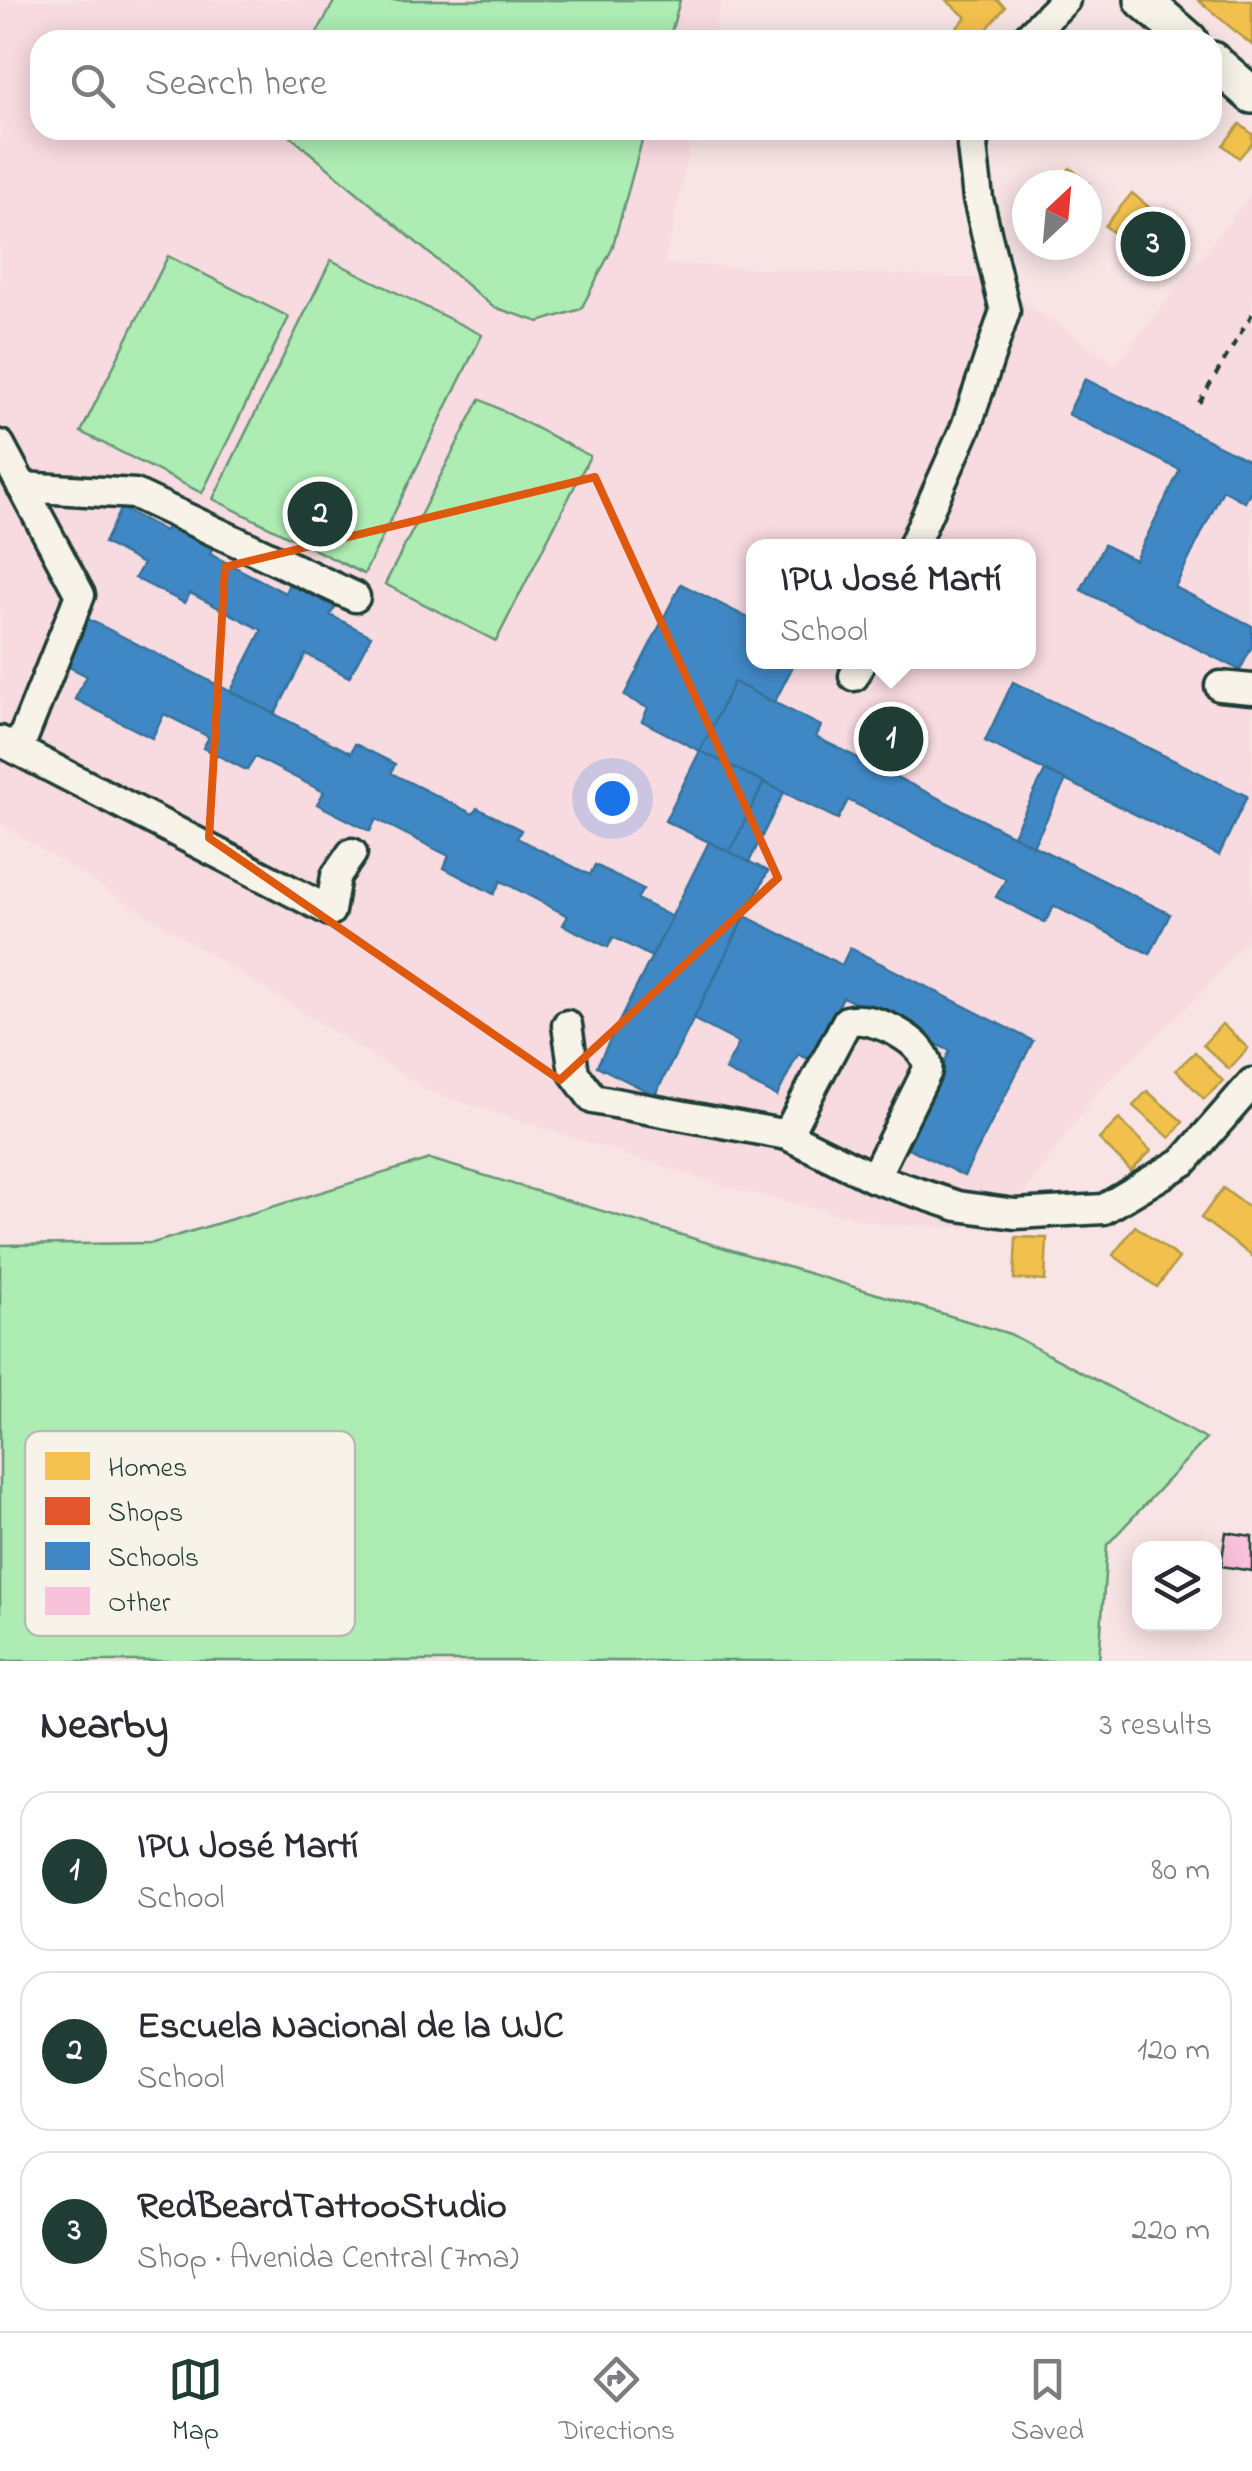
<!DOCTYPE html>
<meta charset="utf-8">
<style>
:root{--surface:#fff;--page:#f2f2f3;--text:#2b2b33;--muted:#7c7c81;--line:#e1e1e2;--accent:#1f3d34}
body{margin:0;font-family:"Indie Flower",sans-serif;background:var(--page);color:var(--text)}
.controls{position:absolute;right:30px;bottom:30px;display:grid;overflow:hidden;border-radius:20px;box-shadow:0 5px 25px #0003}
.controls button{width:90px;height:90px;display:grid;place-items:center;padding:0;border:0;border-bottom:2px solid var(--line);background:var(--surface);color:var(--text);font:50px sans-serif}
.compass{position:absolute;left:1012px;top:170px;width:90px;height:90px;border-radius:50%;background:var(--surface);box-shadow:0 5px 25px #0003;rotate:26deg}
.you{position:absolute;left:612px;top:798px;width:35px;height:35px;margin:-25px;border:8px solid #fff;border-radius:50%;background:#1a73e8;box-shadow:0 0 0 15px #1a73e833}
.badge{display:grid;place-items:center;width:65px;height:65px;border-radius:50%;background:var(--accent);color:#fff;font-size:32px;font-weight:700}
.pin{position:absolute;translate:-50% -50%;border:5px solid #fff;box-shadow:0 2px 10px #0006}
.popup{position:absolute;left:746px;top:539px;width:290px;height:130px;box-sizing:border-box;display:grid;place-content:center;border-radius:20px;background:var(--surface);filter:drop-shadow(0 2px 8px #0005);font-size:32px;white-space:nowrap;color:var(--muted)}
.popup b{font-size:38px;color:var(--text)}
.popup::after{content:'';position:absolute;left:50%;top:100%;margin-left:-20px;border:20px solid transparent;border-top-color:var(--surface)}
.list{margin:0;padding:0;list-style:none}
h2{display:flex;justify-content:space-between;align-items:center;height:130px;margin:0;padding:0 40px;font-size:42px}
h2 small{font-size:32px;font-weight:400;color:var(--muted)}
.list li{display:grid;grid-template-columns:65px 1fr auto;gap:30px;align-items:center;box-sizing:border-box;height:160px;margin:0 20px 20px;padding:0 20px;border:2px solid var(--line);border-radius:30px}
.list b{display:block;font-size:38px;white-space:nowrap}
.list p{margin:0;font-size:32px;white-space:nowrap;color:var(--muted)}
.list em{font-size:32px;font-style:normal;color:var(--muted)}
.icon{flex:none;width:55px;height:55px;fill:none;stroke:currentColor;stroke-width:2;stroke-linecap:round;stroke-linejoin:round}
.map{position:relative;flex:none;width:1252px;height:1661px;overflow:hidden}
.search{position:absolute;background:var(--surface);box-shadow:0 5px 25px #0003;left:30px;right:30px;top:30px;height:110px;display:flex;align-items:center;gap:25px;box-sizing:border-box;padding:0 35px;border-radius:30px;color:var(--muted);font-size:38px}
.sheet{height:670px;background:var(--surface)}
nav{display:flex;justify-content:space-around;align-items:center;box-sizing:border-box;height:140px;border-top:2px solid var(--line);background:var(--surface);font-size:28px;color:var(--muted)}
nav a{display:grid;justify-items:center;gap:5px}
nav .on{color:var(--accent)}
.map>svg:first-child{display:block}
</style>
<div class="map">
<svg width="1252" height="1661" viewBox="0 0 1252 1661">
<rect width="100%" height="100%" fill="#f8e4e4"/>
<filter id="ink" filterUnits="userSpaceOnUse"><feTurbulence type="fractalNoise" baseFrequency=".01" numOctaves="2"/><feDisplacementMap in="SourceGraphic" scale="20" xChannelSelector="R" yChannelSelector="G"/><feConvolveMatrix kernelMatrix="1 2 1 2 8 2 1 2 1" color-interpolation-filters="sRGB"/></filter>
<g filter="url(#ink)">
<!-- built -->
<path fill="#f8dae1" fill-rule="evenodd" d="M0,0H721L713,40H40V130H693L665,264L989,279L1116,364L1252,193V933L1197,998L1098,1090L999,1229L886,1225L734,1189L431,1092L0,823ZM754,546H1028V662H754Z"/>
<!-- green -->
<path fill="#adecb3" stroke="#669474" stroke-width="2.5" d="M335,0H680L669,40H313Z
M283,130H645L612,249L581,309L539,322L493,307Z
M168,256L289,317L202,493L81,432Z
M331,260L482,335L364,574L213,499Z
M480,399L590,456L496,641L385,584Z
M430,1159L1010,1334L1206,1439L1107,1545L1099,1661H0V1245L153,1243Z"/>
<!-- homes -->
<path fill="#f2c14e" stroke="#b39946" stroke-width="2.5" d="M946,0H997L1005,7L978,40H955L950,36L966,17Z
M1198,0H1252V45Z
M1240,124L1252,134V143L1239,158L1223,145Z
M1070,168L1089,183L1087,185H1056Z
M1132,193L1151,209L1124,241L1105,226Z
M1222,1024L1248,1048L1229,1069L1203,1045Z
M1195,1052L1223,1081L1204,1099L1176,1070Z
M1147,1091L1183,1122L1170,1138L1133,1106Z
M1119,1119L1151,1151L1131,1171L1099,1139Z
M1223,1188L1252,1210V1256L1201,1218Z
M1135,1226L1179,1258L1157,1287L1113,1255Z
M1016,1237L1047,1238L1045,1281L1014,1279Z"/>
<!-- shops -->
<path fill="#e4572e" stroke="#a94f30" stroke-width="2.5" d="M1164,219L1183,235L1154,269L1135,254Z"/>
<!-- schools -->
<path fill="#3f88c5" stroke="#35729a" stroke-width="2.5" d="M1085,379L1252,462V488L1245,502L1223,490L1175,587L1252,626V646L1240,670L1081,590L1104,545L1135,560L1180,470L1068,414Z
M121,508L165,531L170,521L214,544L210,554L285,593L289,584L335,607L330,615L371,636L349,677L306,654L275,714L231,691L262,630L190,593L185,603L135,578L143,564L104,543Z
M681,584L754,621V662H795L774,703L734,682L700,751L642,721L648,708L624,696Z
M88,619L351,753L355,744L395,764L391,773L473,814L477,808L521,830L517,838L590,875L595,865L643,889L637,899L672,917L652,957L613,937L608,947L563,925L568,916L501,881L494,894L444,868L449,856L376,819L370,831L317,804L324,792L255,757L247,770L203,748L209,737L164,714L152,738L75,699L87,676L65,665Z
M734,682L821,726L816,737L1170,914L1150,954L1054,906L1045,922L996,897L1006,879L848,800L838,819L700,751Z
M1013,682L1247,796L1219,855L985,741Z
M700,751L764,782L730,852L665,821Z
M1045,771L1066,780L1033,846L1013,835Z
M764,782L784,792L749,862L730,852Z
M709,842L768,871L655,1095L597,1066Z
M745,916L842,965L850,948L1033,1041L964,1176L903,1145L950,1051L843,997L811,1060L798,1054L777,1096L725,1070L739,1043L693,1019Z"/>
<!-- building -->
<path fill="#f9c2da" stroke="#1f3d34" stroke-width="2.5" d="M1226,1532L1252,1536V1571L1221,1566Z"/>
<g fill="none" stroke-linecap="round" stroke-linejoin="round">
<defs>
<path id="minor" d="M1025,40L1065,0
M0,445L80,595L18,750
M22,487L135,494L355,597
M913,546L966,427L1005,311L978,199L972,146L976,130
M854,676L861,662
M1220,686L1252,689
M0,741L330,911L336,876L352,853
M567,1025L574,1073L593,1099L787,1135L874,1178L958,1206L1015,1214L1104,1209L1184,1161L1252,1083
M787,1135L847,1021C870,1013 933,1043 927,1071L874,1178"/>
<path id="major" d="M1143,0L1189,40
M1212,60L1252,95"/>
</defs>
<!-- minor casing -->
<use href="#minor" stroke="#1f3d34" stroke-width="35"/>
<!-- major casing -->
<use href="#major" stroke="#1f3d34" stroke-width="42"/>
<!-- path -->
<path stroke="#1f3d34" stroke-width="4" stroke-dasharray="8 8" stroke-linecap="butt" d="M1199,403L1252,314"/>
<!-- minor -->
<use href="#minor" stroke="#f7f3e8" stroke-width="28"/>
<!-- major -->
<use href="#major" stroke="#f7f3e8" stroke-width="35"/>
</g>
</g>
<!-- marked area -->
<path fill="none" stroke="#de580e" stroke-width="8" stroke-linejoin="round" d="M595,477L778,878L560,1080L209,838L225,567Z"/>
<!-- legend -->
<rect x="25" y="1431" width="330" height="205" rx="15" fill="#f7f3e8" stroke="#b6bcb2" stroke-width="2.5"/>
<rect x="45" y="1452" width="45" height="28" fill="#f2c14e"/>
<rect x="45" y="1497" width="45" height="28" fill="#e4572e"/>
<rect x="45" y="1542" width="45" height="28" fill="#3f88c5"/>
<rect x="45" y="1587" width="45" height="28" fill="#f9c2da"/>
<g font-size="28" fill="#1f3d34">
<text x="108" y="1476">Homes</text>
<text x="108" y="1521">Shops</text>
<text x="108" y="1566">Schools</text>
<text x="108" y="1611">Other</text>
</g>
</svg>
<div class="controls">
<button><svg class="icon" aria-label="layers" viewBox="0 0 24 24"><path d="M12 4l9 5-9 5-9-5zM3 14l9 5 9-5"/></svg></button>
</div>
<svg class="compass" viewBox="-18 -18 36 36"><path d="M0-13l5 13h-10z" fill="#e53935"/><path d="M0 13l5-13h-10z" fill="#7c7c81"/></svg>
<div class="you"></div>
<div class="pin badge" style="left:891px;top:739px">1</div>
<div class="popup"><b>IPU José Martí</b>School</div>
<div class="pin badge" style="left:320px;top:514px">2</div>
<div class="pin badge" style="left:1153px;top:244px">3</div>
<div class="search"><svg class="icon" aria-label="search" viewBox="0 0 24 24"><circle cx="10" cy="10" r="6"/><path d="M15 15l6 6"/></svg>Search here</div>
</div>
<section class="sheet">
<h2>Nearby<small>3 results</small></h2>
<ul class="list">
<li><span class="badge">1</span><div><b>IPU José Martí</b><p>School</p></div><em>80 m</em></li>
<li><span class="badge">2</span><div><b>Escuela Nacional de la UJC</b><p>School</p></div><em>120 m</em></li>
<li><span class="badge">3</span><div><b>RedBeardTattooStudio</b><p>Shop · Avenida Central (7ma)</p></div><em>220 m</em></li>
</ul>
</section>
<nav>
<a class="on"><svg class="icon" aria-label="map" viewBox="0 0 24 24"><path d="M3 6l6-2 6 2 6-2v14l-6 2-6-2-6 2zM9 4v14M15 6v14"/></svg>Map</a>
<a><svg class="icon" aria-label="directions" viewBox="0 0 24 24"><path d="M12 3l9 9-9 9-9-9zM9 14v-3h6M13 9l2 2-2 2"/></svg>Directions</a>
<a><svg class="icon" aria-label="saved" viewBox="0 0 24 24"><path d="M7 4h10v16l-5-4-5 4z"/></svg>Saved</a>
</nav>
